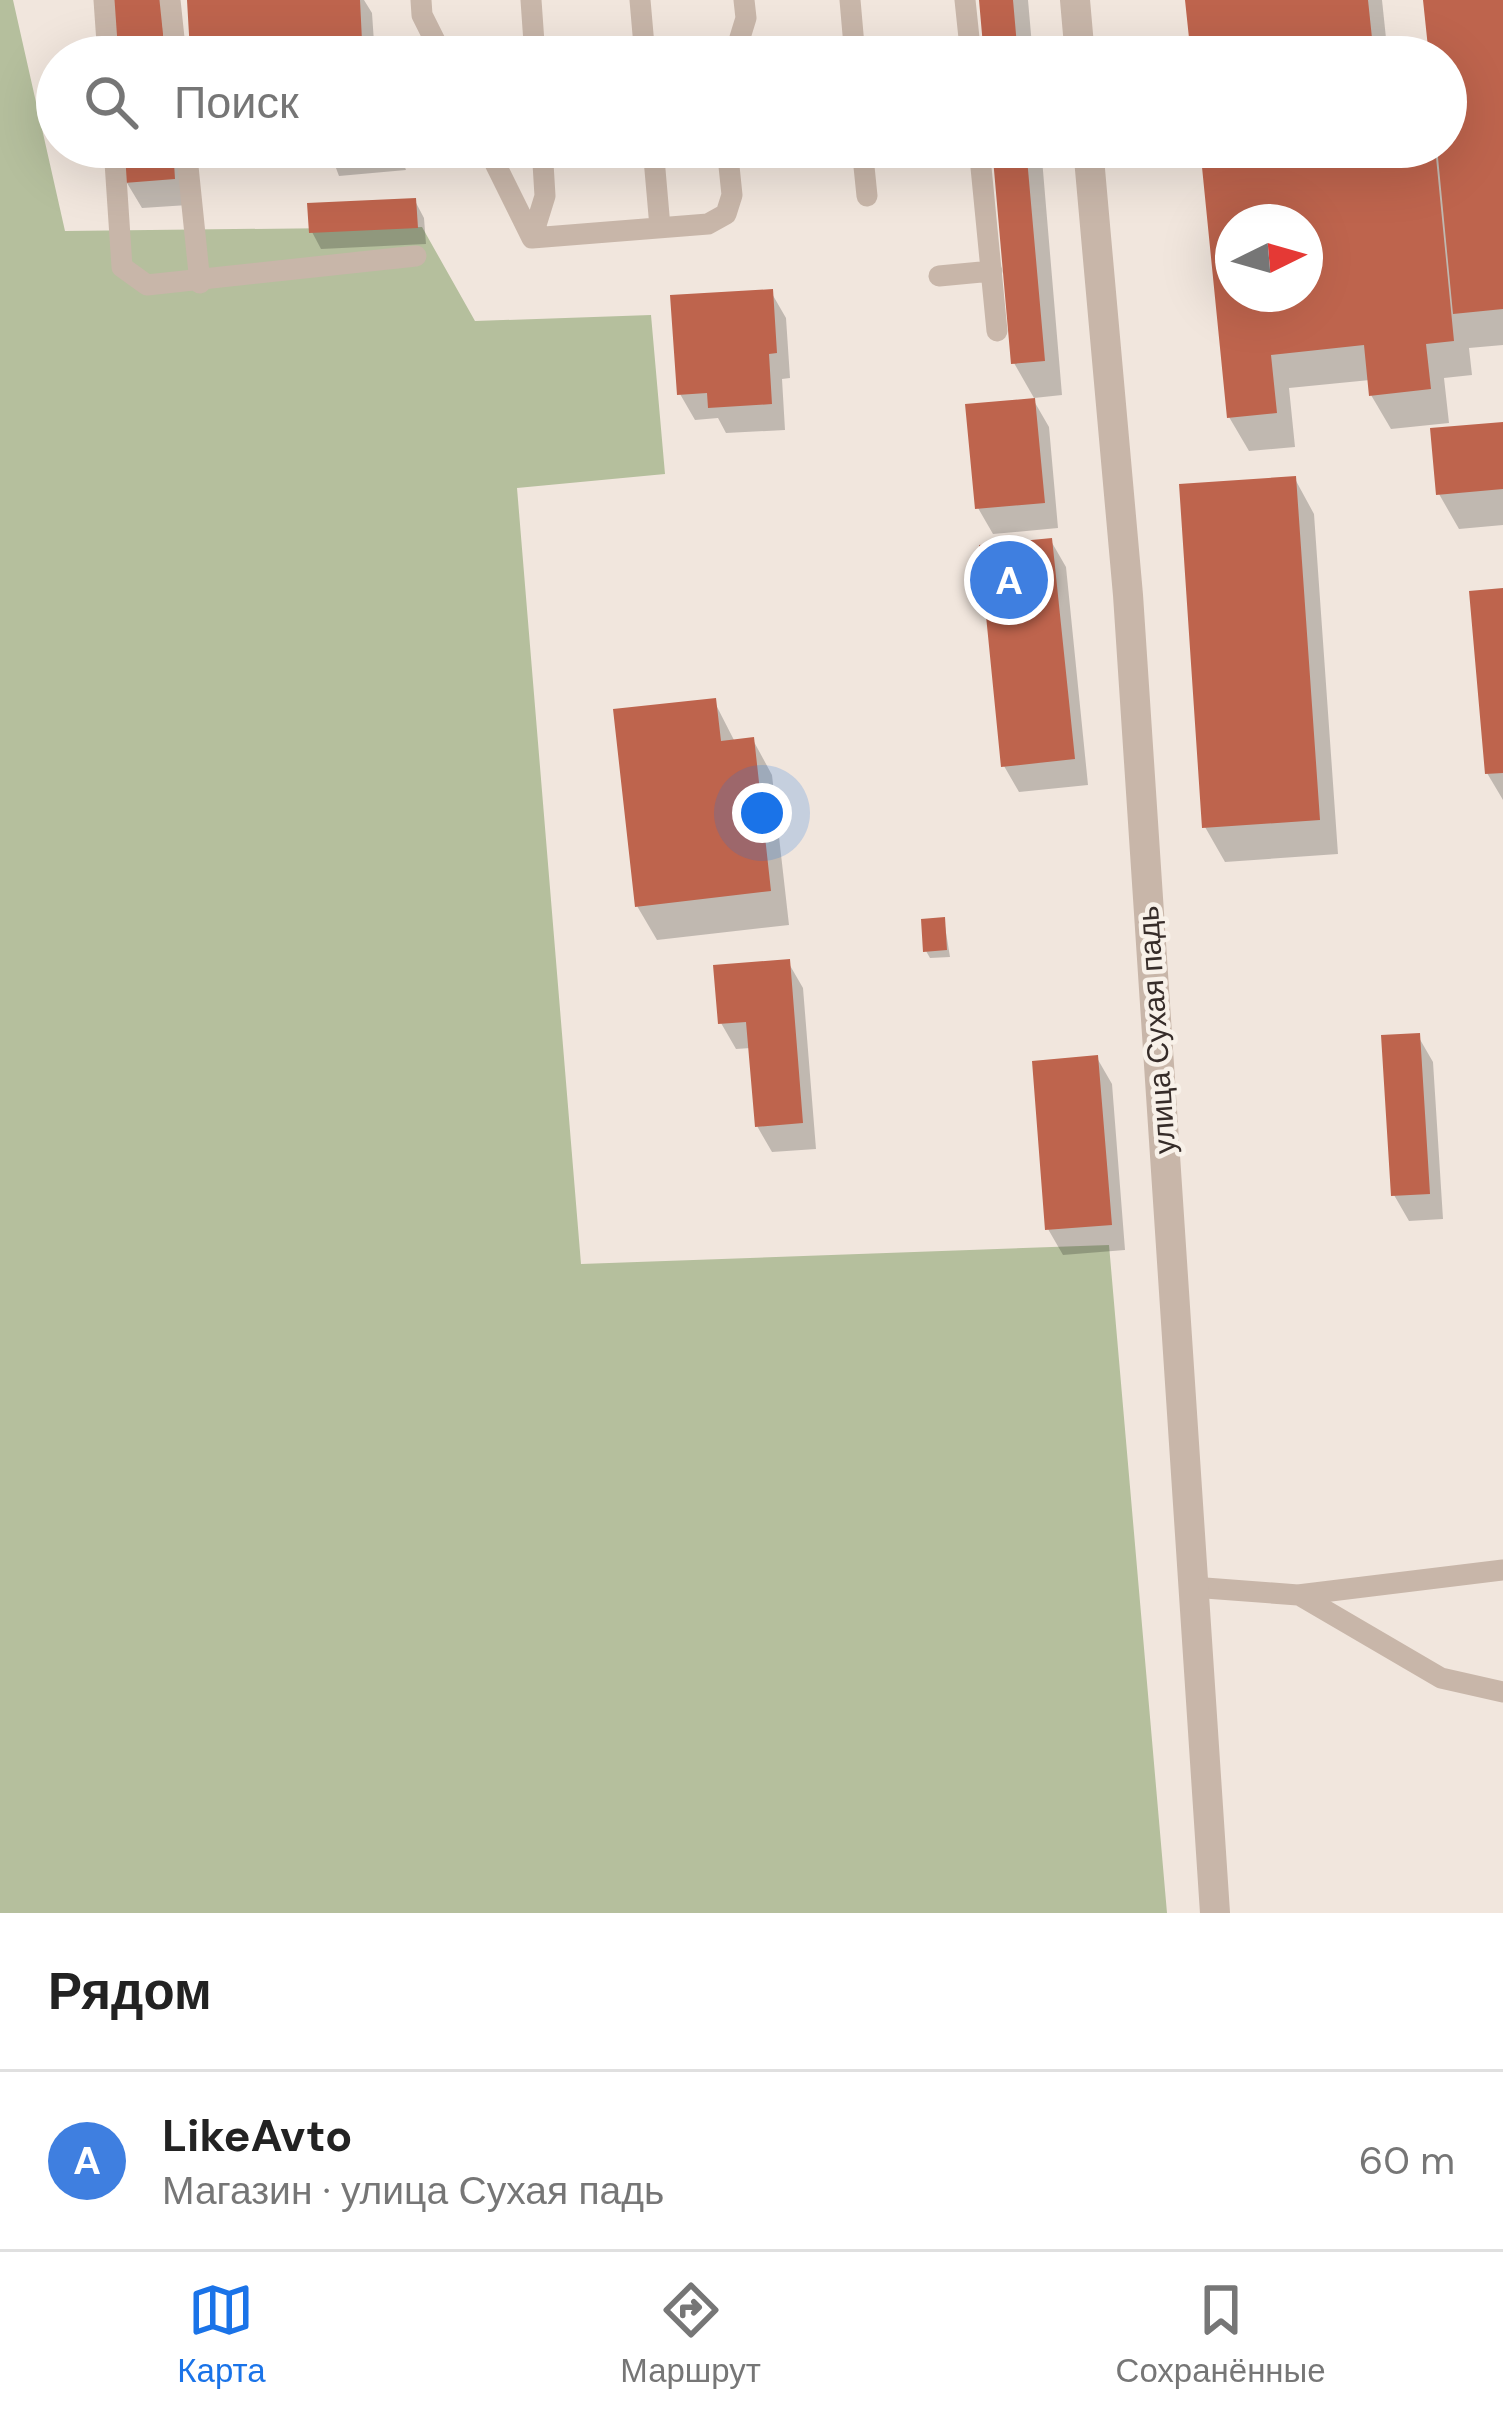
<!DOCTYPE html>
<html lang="ru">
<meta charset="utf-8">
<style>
:root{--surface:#fff;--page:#f6f6f6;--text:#222;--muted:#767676;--line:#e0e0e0;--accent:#1a73e8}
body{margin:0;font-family:"DM Sans",sans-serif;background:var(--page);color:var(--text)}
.compass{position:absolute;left:1215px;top:204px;width:108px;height:108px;border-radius:50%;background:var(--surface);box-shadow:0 12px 48px #0002;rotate:85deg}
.you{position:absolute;left:762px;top:813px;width:42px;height:42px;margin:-30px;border:9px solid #fff;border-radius:50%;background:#1a73e8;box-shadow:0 0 0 18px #1a73e833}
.badge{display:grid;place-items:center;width:78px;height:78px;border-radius:50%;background:var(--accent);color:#fff;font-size:39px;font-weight:700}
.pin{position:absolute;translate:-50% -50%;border:6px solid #fff;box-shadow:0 3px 12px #0006}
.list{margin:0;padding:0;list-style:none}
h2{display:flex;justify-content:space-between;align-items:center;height:156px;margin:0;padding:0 48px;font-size:51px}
h2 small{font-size:39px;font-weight:400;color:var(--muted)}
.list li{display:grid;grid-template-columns:78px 1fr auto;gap:36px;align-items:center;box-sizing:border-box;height:180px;padding:0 48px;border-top:3px solid var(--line)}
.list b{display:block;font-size:45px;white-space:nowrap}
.list p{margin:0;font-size:39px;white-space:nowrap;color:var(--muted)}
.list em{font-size:39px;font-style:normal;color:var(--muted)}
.icon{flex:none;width:66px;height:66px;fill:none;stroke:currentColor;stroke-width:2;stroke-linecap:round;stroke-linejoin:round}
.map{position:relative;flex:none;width:1503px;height:1913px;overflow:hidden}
.search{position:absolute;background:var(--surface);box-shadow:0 12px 48px #0002;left:36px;right:36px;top:36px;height:132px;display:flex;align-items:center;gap:30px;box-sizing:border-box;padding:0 42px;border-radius:66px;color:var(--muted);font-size:45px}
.sheet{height:336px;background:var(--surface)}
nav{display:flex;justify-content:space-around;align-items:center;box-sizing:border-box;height:168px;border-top:3px solid var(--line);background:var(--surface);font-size:33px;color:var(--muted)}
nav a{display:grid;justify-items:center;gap:6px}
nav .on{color:var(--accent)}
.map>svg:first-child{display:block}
</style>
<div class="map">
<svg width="1503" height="1913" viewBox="0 0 1503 1913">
<rect width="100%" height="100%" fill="#f1e6dd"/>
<!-- green -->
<path fill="#b5bf9d" d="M0,0H13L65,231L422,227L475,321L651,315L665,474L517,488L581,1264L1109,1245L1167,1913H0Z"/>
<!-- shadow -->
<path fill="#0003" fill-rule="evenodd" d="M190,0H364L372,13L375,57H197Z
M982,0H1028L1033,57H987Z
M1188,0H1382L1388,57H1194Z
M1425,0H1503V345L1469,348L1472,375L1444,378L1449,423L1391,429L1371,395L1370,380L1289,388L1295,447L1249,451L1229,417L1203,147H1446V57H1430ZM1233,222H1305V294H1233Z
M124,147H184L188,205L142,208L127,183Z
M328,147H397L406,170L339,176Z
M995,147H1041L1062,395L1034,398L1014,363Z
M415,201L424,218L426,244L321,249L312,232Z
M771,292L786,318L790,378L782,379L785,430L726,433L718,418L695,420L680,394Z
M1034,401L1049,427L1058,528L993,534L978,508Z
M1503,425V525L1459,529L1439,494Z
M1295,479L1314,514L1338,854L1225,862L1205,827Z
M1051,541L1066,567L1088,785L1019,792L1004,766Z
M1503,591V800L1487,773Z
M714,701L735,742L753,740L772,775L789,925L657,940L637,906Z
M944,920L950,957L930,958L926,951Z
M788,962L803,988L816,1149L772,1152L757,1126L751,1048L736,1049L721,1023Z
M1418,1036L1433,1062L1443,1219L1409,1221L1394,1195Z
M1097,1058L1112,1084L1125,1250L1063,1255L1048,1229Z"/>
<!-- building -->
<path fill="#be644d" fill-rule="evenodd" d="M109,0H161L165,57H113Z
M187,0H360L362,41L190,52Z
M979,0H1013L1018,57H984Z
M1185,0H1368L1374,57H1191Z
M1423,0H1503V309L1453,314L1437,147H1446V57H1429Z
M121,147H173L175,179L124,183Z
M325,147H397L399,153L326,160Z
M992,147H1026L1045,361L1011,364Z
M1200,147H1435L1454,341L1426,344L1431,389L1369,396L1364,345L1271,355L1277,413L1227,418ZM1233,222H1305V294H1233Z
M416,198L418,228L309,233L307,203Z
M773,289L777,353L769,354L772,404L708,408L707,393L677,395L670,295Z
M1035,398L1045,503L975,509L965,404Z
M1503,422V489L1436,495L1430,428Z
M1296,476L1320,820L1202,828L1179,484Z
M1052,538L1075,759L1001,767L979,545Z
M1503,588V773L1485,774L1469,591Z
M716,698L721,741L754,737L771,891L635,907L613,709Z
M945,917L947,950L923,952L921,919Z
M790,959L803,1123L755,1127L746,1022L718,1024L713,965Z
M1420,1033L1430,1194L1391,1196L1381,1035Z
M1098,1055L1112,1225L1045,1230L1032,1061Z"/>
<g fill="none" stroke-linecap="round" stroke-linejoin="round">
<!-- service -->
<path stroke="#c8b6a9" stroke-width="21" d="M104,0L108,57
M170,0L176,57
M421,0L422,15L443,57
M531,0L535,57
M640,0L645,57
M850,0L855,57
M965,0L971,57
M734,57L746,18L744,0
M114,147L122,267L147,285L416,256
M186,147L200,283
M487,147L532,238L708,224L726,214L732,195L727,147
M653,147L660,227
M862,147L867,196
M979,147L997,331
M532,238L545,196L542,147
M939,276L992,271
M1192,1587L1298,1595L1503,1570
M1299,1595L1441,1678L1503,1692"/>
<!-- minor -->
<path stroke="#c8b6a9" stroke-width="30" d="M1075,0L1080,57
M1088,147L1128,595L1215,1913"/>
</g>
<g text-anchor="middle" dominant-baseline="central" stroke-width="9" stroke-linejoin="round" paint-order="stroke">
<!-- street labels -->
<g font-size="30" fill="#362c29" stroke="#f8f1e9">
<text transform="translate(1156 1030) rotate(-94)">улица Сухая падь</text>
</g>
</g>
</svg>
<svg class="compass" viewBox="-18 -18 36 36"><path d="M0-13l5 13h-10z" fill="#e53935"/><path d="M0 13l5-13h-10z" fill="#767676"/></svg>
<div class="you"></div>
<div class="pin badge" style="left:1009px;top:580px;background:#3f7fe0">A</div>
<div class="search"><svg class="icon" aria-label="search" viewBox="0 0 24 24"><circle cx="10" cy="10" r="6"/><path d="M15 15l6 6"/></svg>Поиск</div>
</div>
<section class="sheet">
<h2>Рядом<small></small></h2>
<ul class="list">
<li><span class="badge" style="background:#3f7fe0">A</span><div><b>LikeAvto</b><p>Магазин · улица Сухая падь</p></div><em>60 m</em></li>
</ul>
</section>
<nav>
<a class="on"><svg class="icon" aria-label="map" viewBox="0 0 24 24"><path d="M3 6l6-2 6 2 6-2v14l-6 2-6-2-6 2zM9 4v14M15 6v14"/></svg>Карта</a>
<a><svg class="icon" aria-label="directions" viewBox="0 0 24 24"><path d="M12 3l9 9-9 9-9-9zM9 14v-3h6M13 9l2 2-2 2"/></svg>Маршрут</a>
<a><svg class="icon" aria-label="saved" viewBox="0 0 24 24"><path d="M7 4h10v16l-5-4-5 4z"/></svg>Сохранённые</a>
</nav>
